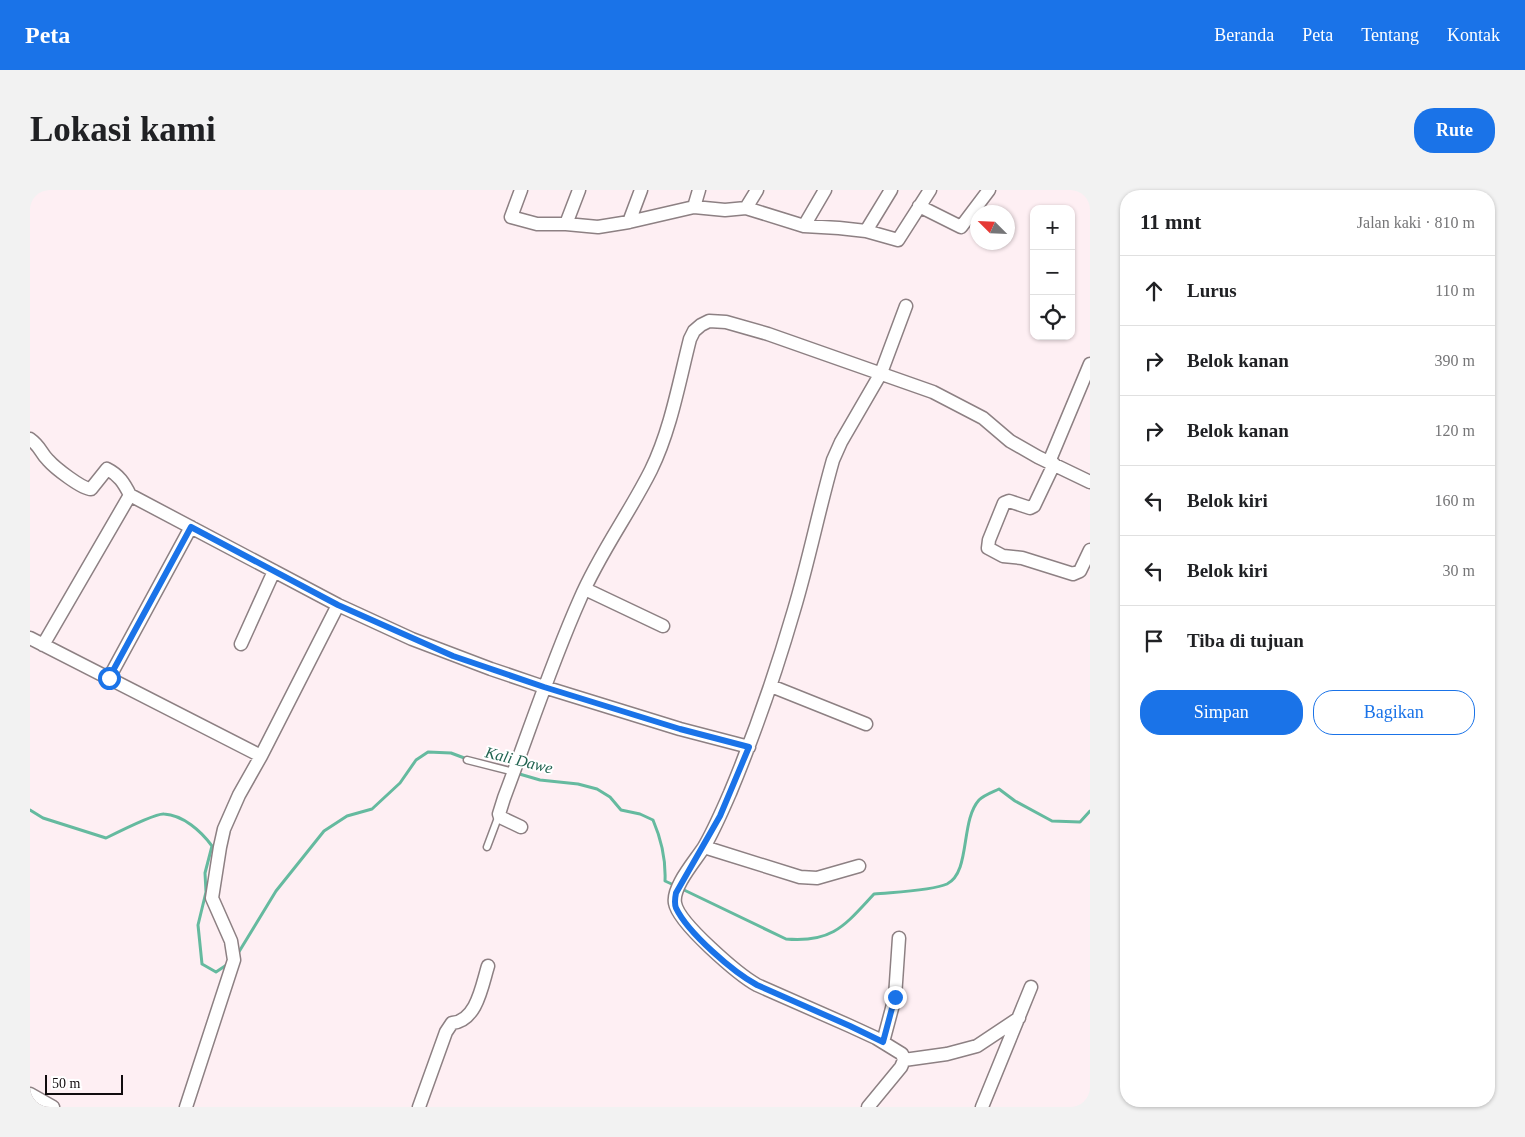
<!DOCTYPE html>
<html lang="id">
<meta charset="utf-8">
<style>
:root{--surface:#fff;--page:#f2f2f2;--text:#202124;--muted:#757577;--line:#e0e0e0;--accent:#1a73e8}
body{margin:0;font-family:Georgia,serif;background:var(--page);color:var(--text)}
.controls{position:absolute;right:15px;top:15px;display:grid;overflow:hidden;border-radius:10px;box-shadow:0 1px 4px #0004}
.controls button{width:45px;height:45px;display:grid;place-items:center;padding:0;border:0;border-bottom:1px solid var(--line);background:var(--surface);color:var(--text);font:25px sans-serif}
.compass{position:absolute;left:940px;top:15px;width:45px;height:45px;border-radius:50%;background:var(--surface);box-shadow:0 1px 4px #0004;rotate:294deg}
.scale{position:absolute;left:15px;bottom:12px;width:78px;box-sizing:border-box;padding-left:5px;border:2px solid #110c0e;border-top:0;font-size:14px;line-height:18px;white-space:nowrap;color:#110c0e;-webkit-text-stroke:4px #fff;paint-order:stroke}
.stop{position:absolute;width:15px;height:15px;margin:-11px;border:4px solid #1a73e8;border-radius:50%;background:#fff}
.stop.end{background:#1a73e8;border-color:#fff;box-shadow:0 1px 5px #0008}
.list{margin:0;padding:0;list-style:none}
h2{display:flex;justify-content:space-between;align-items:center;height:65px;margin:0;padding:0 20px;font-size:21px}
h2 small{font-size:16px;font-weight:400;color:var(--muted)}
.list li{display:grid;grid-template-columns:32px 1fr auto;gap:15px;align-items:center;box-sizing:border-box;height:70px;padding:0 20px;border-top:1px solid var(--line)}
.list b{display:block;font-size:19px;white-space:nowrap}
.list em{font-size:16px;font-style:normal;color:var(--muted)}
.actions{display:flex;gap:10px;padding:15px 20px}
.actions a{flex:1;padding:11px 0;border:1px solid var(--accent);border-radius:20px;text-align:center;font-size:18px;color:var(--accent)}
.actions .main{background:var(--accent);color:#fff}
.icon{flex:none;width:28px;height:28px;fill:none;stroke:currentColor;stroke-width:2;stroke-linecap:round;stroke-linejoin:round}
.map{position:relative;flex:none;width:1060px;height:917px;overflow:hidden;border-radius:20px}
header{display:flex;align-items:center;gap:30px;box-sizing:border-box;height:70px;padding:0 25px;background:var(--accent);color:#fff}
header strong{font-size:24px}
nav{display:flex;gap:28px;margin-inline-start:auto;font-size:18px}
.intro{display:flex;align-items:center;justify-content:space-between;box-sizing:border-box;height:120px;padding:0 30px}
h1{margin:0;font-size:35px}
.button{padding:12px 22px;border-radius:20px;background:var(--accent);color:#fff;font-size:18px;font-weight:700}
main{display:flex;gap:30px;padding:0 30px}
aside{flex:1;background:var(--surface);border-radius:20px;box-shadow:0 1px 4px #0004}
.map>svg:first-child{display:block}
</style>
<header>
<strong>Peta</strong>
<nav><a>Beranda</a><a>Peta</a><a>Tentang</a><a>Kontak</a></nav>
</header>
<div class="intro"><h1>Lokasi kami</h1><a class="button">Rute</a></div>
<main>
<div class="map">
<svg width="1060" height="917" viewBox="0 0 1060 917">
<rect width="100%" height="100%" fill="#feeff3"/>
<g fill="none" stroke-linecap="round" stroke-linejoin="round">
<!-- stream -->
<path stroke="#65ba9f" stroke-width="3" d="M486,583L510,590L548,594L567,599L580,607L591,620L610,624L623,630C632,651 636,669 635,691L646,696
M0,620L13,628L76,648C86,643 126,623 134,624C153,625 171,641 182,656L175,683L176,702L168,735L172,774L186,782L198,774
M652,699L756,749C803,753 815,735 844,704C863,702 901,701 917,694C941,682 930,631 949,610C954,605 963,602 969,599L985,611L1022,631L1050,632L1060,621
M207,765L246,701L294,641L317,626L342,619L370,593L386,570L398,562L421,563L437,569"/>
<defs>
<path id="service" d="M437,570L484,582
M457,657L469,625"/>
<path id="minor" d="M491,0L481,27L507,34H536L568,37L599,32L664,17L695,20L716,18L774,36L809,38L836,41L868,50L900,0
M889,16L931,37L959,0
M664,17L669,0
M716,18L727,0
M599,32L611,0
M536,34L549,0
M774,36L795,0
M836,41L861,0
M0,249C11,257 10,262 18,270C25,278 52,299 61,299L77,279C89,285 94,293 100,305
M1019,272L1060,174
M1024,274L1004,316L1000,318L979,311L974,313L959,350L958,358L973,366L992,368L1043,384L1050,381L1060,360
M555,399L633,436
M0,448L231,566
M211,454L244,381
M13,455L100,305L308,415L382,449L461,479L514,497L650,539L719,557
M79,488L161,337
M741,496L836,534
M491,637L470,627L469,624L474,608C499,542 521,474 550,409C569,364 599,324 621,280C641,239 649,192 660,149L664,141L671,135L679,131L696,132L738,144L903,202L953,228L980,251L1008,267L1060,292
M674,657L770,687L787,688L829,676
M853,852L865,807L869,748
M874,870L917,864L947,856L989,828
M0,904L23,917
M156,917L204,770L201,751L182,708L190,657L194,639L209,605L231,566L308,415
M389,917L416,842L422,833C447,831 452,795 458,776
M838,917L871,877L874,870L872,864L846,848L820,836L727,795C709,785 648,733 645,713C642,697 665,671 674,657C684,640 692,621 700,603C725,543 746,482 764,420C779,370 789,319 803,270L811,252L851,183L876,116
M952,917L1001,797"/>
</defs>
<!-- service casing -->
<use href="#service" stroke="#8d8083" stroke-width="9"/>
<!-- minor casing -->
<use href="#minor" stroke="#8d8083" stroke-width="15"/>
<!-- service -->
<use href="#service" stroke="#fff" stroke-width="6"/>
<!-- minor -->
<use href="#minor" stroke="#fff" stroke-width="12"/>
</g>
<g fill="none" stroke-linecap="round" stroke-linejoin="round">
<!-- route -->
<path stroke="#1a73e8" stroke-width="6" d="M79,488L161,337L308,415L423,466L514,497L650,539L719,557L690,626L646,703C645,708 644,713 646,718C658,743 703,782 727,795L820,836L853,852L865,807"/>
</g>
<g text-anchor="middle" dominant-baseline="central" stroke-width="4" stroke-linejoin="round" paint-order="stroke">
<!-- water labels -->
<g font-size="16" font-style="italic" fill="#226451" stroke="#fff">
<text transform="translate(489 570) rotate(14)">Kali Dawe</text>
</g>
</g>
</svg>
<div class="controls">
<button>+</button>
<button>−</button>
<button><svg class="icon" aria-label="locate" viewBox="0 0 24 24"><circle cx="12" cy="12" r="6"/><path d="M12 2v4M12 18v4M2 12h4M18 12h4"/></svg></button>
</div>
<svg class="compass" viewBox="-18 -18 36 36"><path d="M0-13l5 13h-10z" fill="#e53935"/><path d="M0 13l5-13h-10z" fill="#757577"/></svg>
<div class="scale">50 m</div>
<div class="stop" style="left:79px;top:488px"></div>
<div class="stop end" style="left:865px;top:807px"></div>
</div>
<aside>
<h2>11 mnt<small>Jalan kaki · 810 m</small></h2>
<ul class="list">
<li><svg class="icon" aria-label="ahead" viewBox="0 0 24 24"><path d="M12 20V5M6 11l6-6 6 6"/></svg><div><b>Lurus</b></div><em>110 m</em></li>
<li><svg class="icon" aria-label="right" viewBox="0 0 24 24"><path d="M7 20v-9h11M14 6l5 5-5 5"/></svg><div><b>Belok kanan</b></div><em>390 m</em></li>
<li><svg class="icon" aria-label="right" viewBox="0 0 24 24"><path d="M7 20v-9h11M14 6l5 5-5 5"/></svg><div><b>Belok kanan</b></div><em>120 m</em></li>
<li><svg class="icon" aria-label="left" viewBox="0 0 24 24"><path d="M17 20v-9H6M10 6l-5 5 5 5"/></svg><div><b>Belok kiri</b></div><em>160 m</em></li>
<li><svg class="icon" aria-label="left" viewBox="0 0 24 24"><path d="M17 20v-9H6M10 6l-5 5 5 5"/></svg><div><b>Belok kiri</b></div><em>30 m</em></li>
<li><svg class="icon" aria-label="arrive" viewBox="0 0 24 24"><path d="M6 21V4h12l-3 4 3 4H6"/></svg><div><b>Tiba di tujuan</b></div></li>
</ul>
<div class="actions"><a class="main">Simpan</a><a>Bagikan</a></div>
</aside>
</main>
